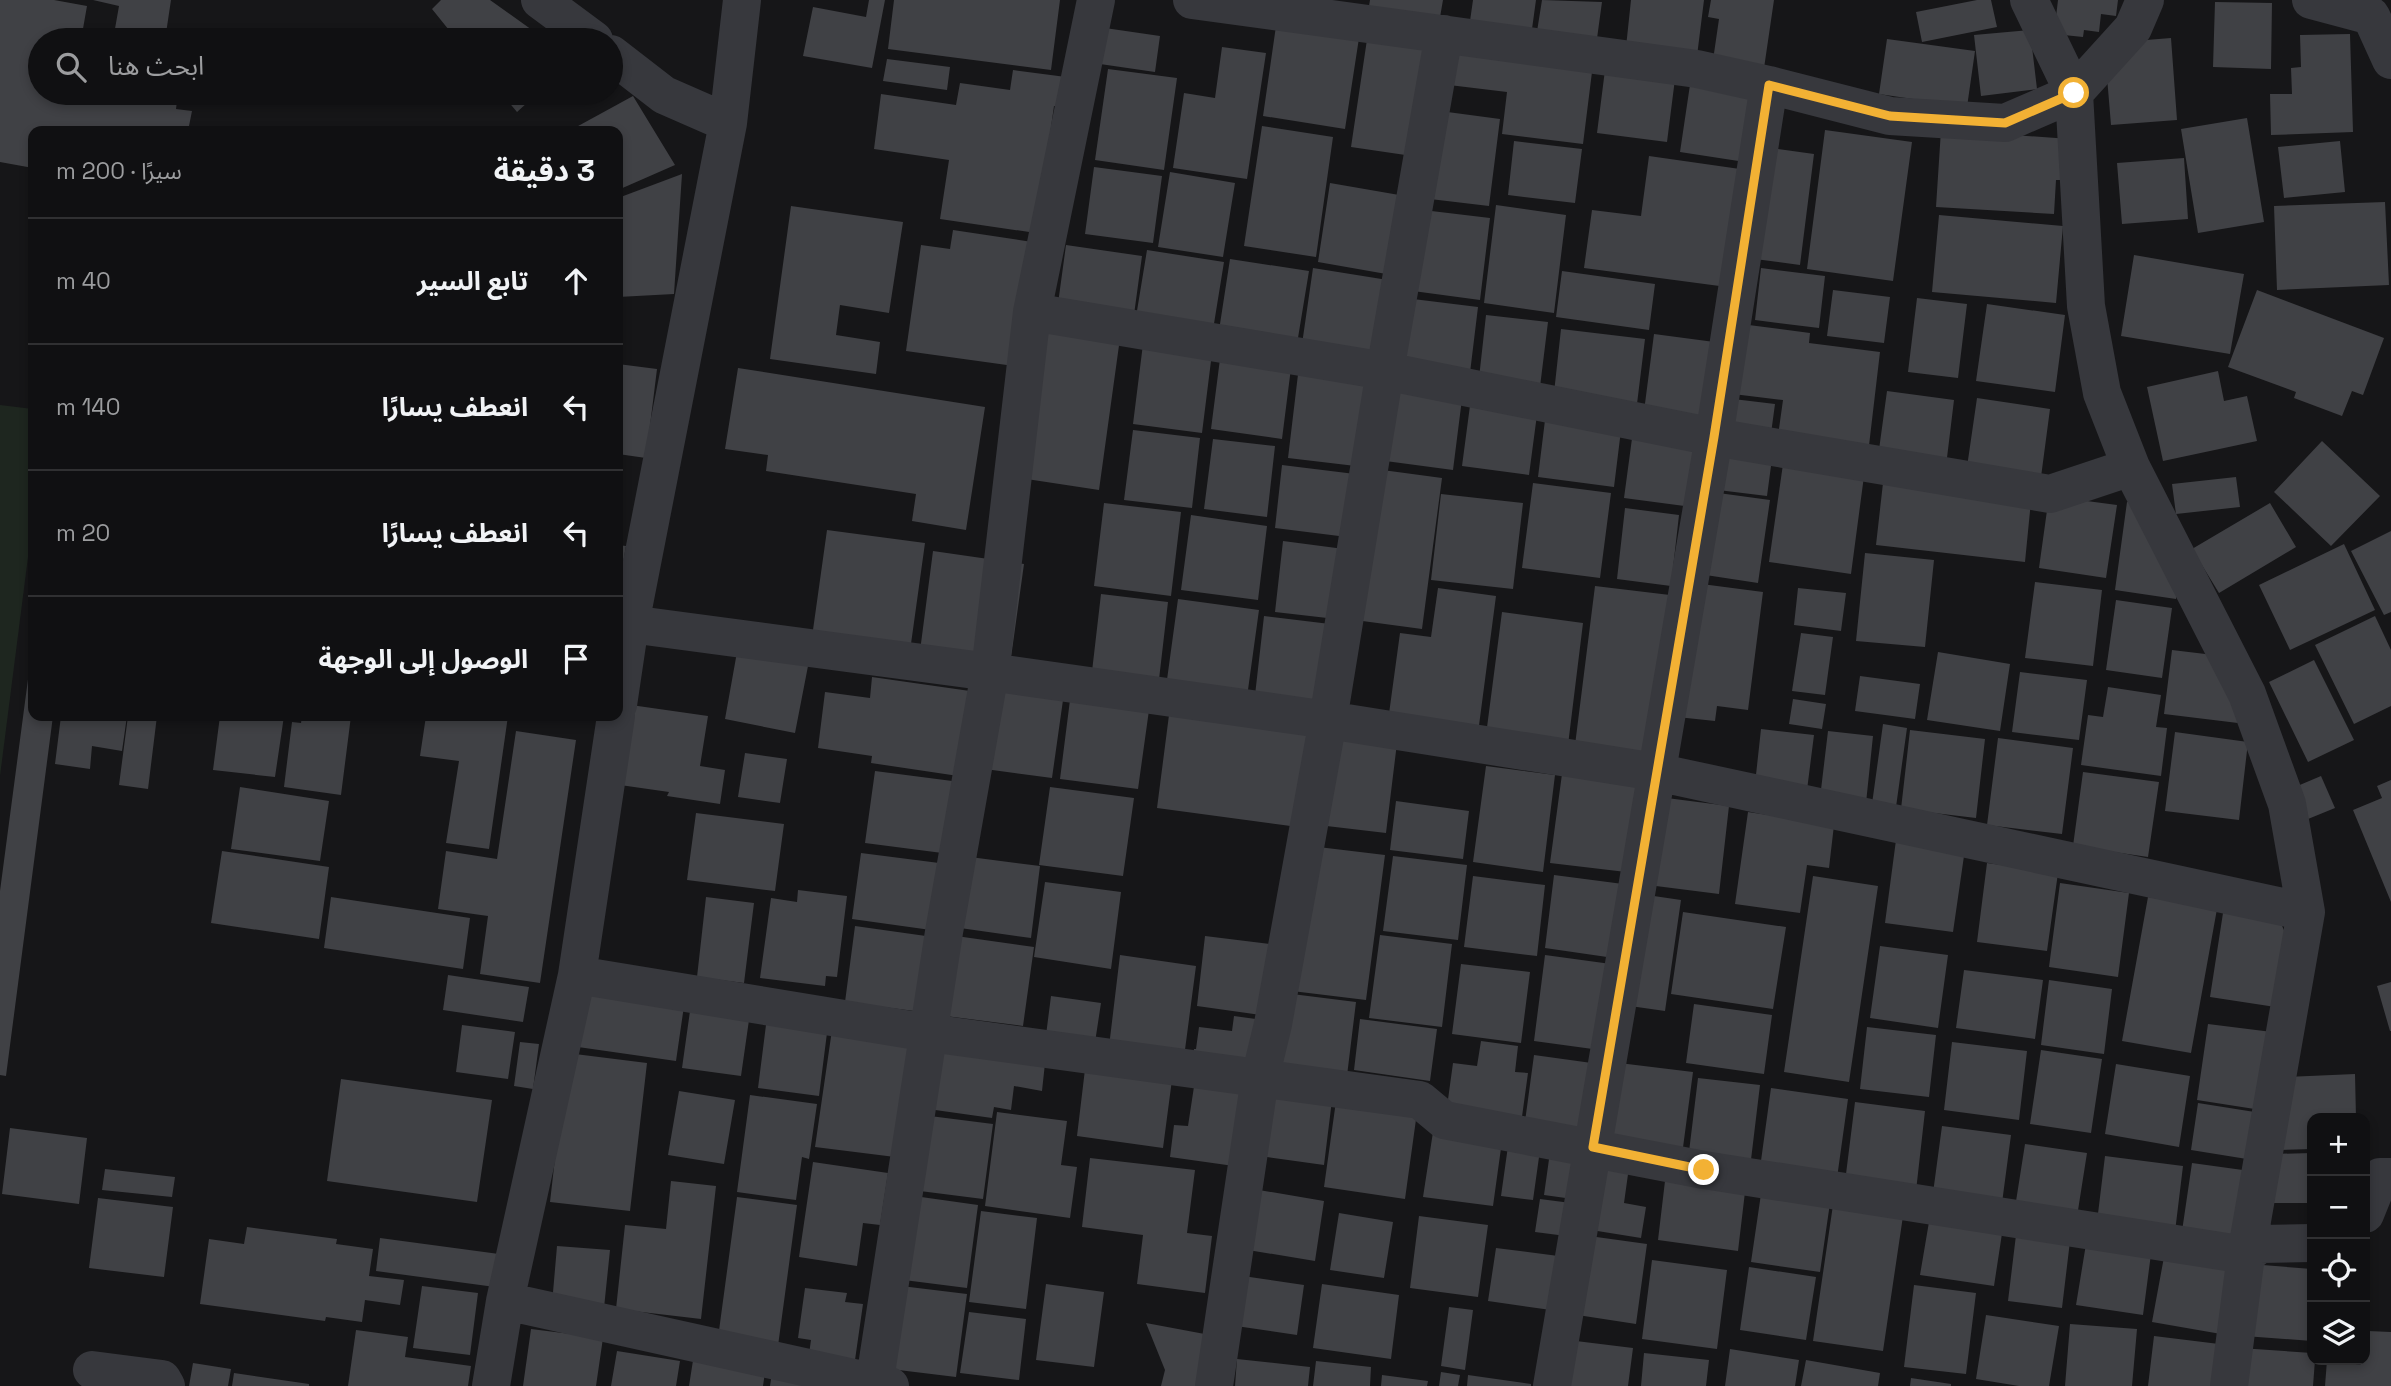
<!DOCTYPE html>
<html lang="ar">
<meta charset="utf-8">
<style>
:root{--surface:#101012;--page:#19191b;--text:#f1f3f6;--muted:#9c9d9f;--line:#303032}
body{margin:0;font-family:"Space Grotesk","Noto Sans Arabic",sans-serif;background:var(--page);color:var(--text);direction:rtl}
.controls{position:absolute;right:21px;bottom:21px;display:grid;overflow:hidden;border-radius:14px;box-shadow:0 4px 10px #0003}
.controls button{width:63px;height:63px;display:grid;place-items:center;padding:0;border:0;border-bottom:2px solid var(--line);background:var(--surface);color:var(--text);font:35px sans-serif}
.stop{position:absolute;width:21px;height:21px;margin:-16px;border:5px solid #f2b134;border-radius:50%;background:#fff}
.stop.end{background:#f2b134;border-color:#fff;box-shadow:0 2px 7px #0008}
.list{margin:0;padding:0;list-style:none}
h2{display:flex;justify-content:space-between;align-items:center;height:91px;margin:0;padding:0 28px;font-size:30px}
h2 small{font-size:23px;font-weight:400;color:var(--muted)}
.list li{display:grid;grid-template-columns:46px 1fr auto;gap:21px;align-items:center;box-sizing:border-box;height:126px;padding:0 28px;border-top:2px solid var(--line)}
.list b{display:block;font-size:26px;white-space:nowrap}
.list em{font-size:23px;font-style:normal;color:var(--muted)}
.icon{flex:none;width:38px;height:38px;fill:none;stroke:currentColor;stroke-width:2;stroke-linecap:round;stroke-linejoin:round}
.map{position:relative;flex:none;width:2391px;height:1386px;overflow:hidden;direction:ltr}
.search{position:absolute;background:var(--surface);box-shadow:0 4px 10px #0003;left:28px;top:28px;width:595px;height:77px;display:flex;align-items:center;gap:18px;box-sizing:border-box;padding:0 24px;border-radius:38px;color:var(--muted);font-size:26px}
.panel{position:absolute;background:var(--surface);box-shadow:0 4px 10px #0003;left:28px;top:126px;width:595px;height:595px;border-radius:14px;direction:rtl}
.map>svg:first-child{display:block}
</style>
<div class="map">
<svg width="2391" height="1386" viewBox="0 0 2391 1386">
<rect width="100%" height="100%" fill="#161618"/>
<!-- green -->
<path fill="#1e261f" d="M0,405L33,409V518L0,776Z"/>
<!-- building -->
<path fill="#404145" d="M0,0H54L87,6L81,40H40V93H178L176,109L192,111L188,131H33V168L0,162Z
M93,0H171L165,40H113L119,6Z
M441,0H490L546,40H457L432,9Z
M869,0H885L872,68L803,56L813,7L866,17Z
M894,0H1060L1051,70L888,49Z
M1370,0H1443L1439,23L1368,12Z
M1473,0H1536L1532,29L1470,21Z
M1542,0L1602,2L1595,53L1535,44Z
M1631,0H1704L1697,56L1626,47Z
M1711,0H1774L1763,75L1712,67L1719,19L1708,17Z
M1977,0H1991L1997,27L1922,42L1916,12Z
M2058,0H2118L2116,16L2101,14L2099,32L2084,30L2083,37L2054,34Z
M2215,2L2272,3L2271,69L2213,67Z
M1276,26L1359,38L1345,129L1263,116Z
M1369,26L1436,35L1419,157L1351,147Z
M430,28L446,40H416Z
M1105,28L1160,36L1155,72L1100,64Z
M2030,30L2037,89L1981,96L1974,35Z
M2350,34L2353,132L2271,135L2270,94H2292L2291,68L2301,67L2300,35Z
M2171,38L2177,120L2111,125L2106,65L2134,41Z
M1887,39L1975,51L1967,107L1879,94Z
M1222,47L1266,53L1247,179L1173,168L1184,93L1215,98Z
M1453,47L1593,64L1583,144L1502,134L1507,92L1449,85Z
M887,59L950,67L947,90L883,81Z
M1606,62L1676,71L1667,142L1597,133Z
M1108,69L1177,78L1164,170L1095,160Z
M1013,70L1066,77L1062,107L1054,106L1036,233L940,219L949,160L874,149L881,94L956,105L960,83L1010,90Z
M1691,78L1756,88L1745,162L1680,152Z
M501,93H538L517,112Z
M633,96L675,165L618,190V131H569Z
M1440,111L1500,119L1489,206L1430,199Z
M2247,118L2264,222L2198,233L2181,129Z
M1262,126L1333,137L1316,257L1244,246Z
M1825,130L1912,142L1893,281L1807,269Z
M1941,130L2070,139L2067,180H2056L2054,214L1936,207Z
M1514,141L1582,149L1575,203L1508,195Z
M2340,141L2345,192L2284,198L2278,147Z
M1770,148L1814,154L1800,265L1755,259Z
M1649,156L1747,170L1727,287L1584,268L1592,210L1641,216Z
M2184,158L2188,219L2122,224L2117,163Z
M1094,167L1162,176L1153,243L1085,234Z
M1170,172L1235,183L1223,257L1158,247Z
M682,174L674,294L618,297V198Z
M1330,183L1405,196L1392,275L1318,262Z
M2385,202L2389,285L2277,290L2274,206Z
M1496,205L1566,215L1554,313L1484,303Z
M791,206L903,222L889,313L840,305L836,335L880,342L876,374L770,359Z
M1423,210L1490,218L1480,300L1413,291Z
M1939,215L2063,226L2056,303L1932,292Z
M953,230L1032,242L1014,366L906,351L921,245L950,249Z
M1066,245L1142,256L1133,322L1057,311Z
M1147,250L1224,262L1212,336L1135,323Z
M2134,255L2244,274L2230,354L2121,336Z
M1230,259L1309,271L1296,350L1218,337Z
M1313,268L1394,281L1381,363L1301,351Z
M1761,268L1825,276L1819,328L1755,320Z
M1562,271L1655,284L1649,330L1556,317Z
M1833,290L1890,297L1884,343L1827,336Z
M2257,290L2384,338L2363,395L2352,391L2342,416L2294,398L2296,392L2228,367Z
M1405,298L1478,307L1469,381L1396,372Z
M1917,298L1967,304L1958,378L1908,372Z
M1987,304L2065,315L2055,392L1976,381Z
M1486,315L1548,322L1539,395L1478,387Z
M1042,320L1121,331L1099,490L1020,478Z
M1741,324L1810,333L1809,343L1880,352L1868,454L1777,443L1783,400L1733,394Z
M1561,329L1645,339L1636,412L1553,402Z
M1654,334L1722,343L1712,427L1643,419Z
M1143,344L1212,353L1202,433L1133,424Z
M1221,351L1292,360L1282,439L1211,429Z
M618,364L657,369L646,458L618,454Z
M1299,366L1375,376L1364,467L1288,458Z
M738,368L985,407L966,530L912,521L916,494L766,471L768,455L725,449Z
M2218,371L2224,401L2247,396L2257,441L2163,461L2147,387Z
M1388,381L1463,391L1453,470L1378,460Z
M1887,391L1954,400L1946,466L1878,457Z
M1471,398L1538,407L1529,475L1462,466Z
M1725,398L1775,404L1770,441L1721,434Z
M1977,398L2050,409L2041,477L1967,467Z
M1546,412L1622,422L1614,487L1538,477Z
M1133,430L1200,438L1192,508L1124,500Z
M1633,431L1701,440L1692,507L1624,498Z
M1213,439L1275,446L1267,517L1204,509Z
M2322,441L2380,496L2331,546L2274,492Z
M1723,445L1773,451L1767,496L1718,490Z
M1783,464L1864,476L1851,574L1769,562Z
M1282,465L1355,474L1347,537L1275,528Z
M1375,469L1442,478L1422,629L1355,620Z
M2236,477L2240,507L2176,514L2172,484Z
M1533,483L1611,493L1600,578L1522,568Z
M1883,483L2031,501L2025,562L1876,545Z
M1711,492L1770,500L1758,583L1699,574Z
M1441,494L1523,503L1513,589L1431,580Z
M2049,496L2117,505L2106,578L2039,568Z
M2127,502L2137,503L2178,586L2176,599L2115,590Z
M1104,503L1181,512L1171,596L1094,586Z
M2270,503L2296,547L2219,593L2192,549Z
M1625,508L1679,515L1671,586L1617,579Z
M1191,515L1267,526L1258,600L1181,590Z
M827,530L925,543L910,651L812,637Z
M2391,531V612L2384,615L2351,551Z
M1283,541L1344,549L1336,619L1275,612Z
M2344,544L2375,610L2290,650L2259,585Z
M618,545L626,546L618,593Z
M933,551L1024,564L1010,665L920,651Z
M1865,553L1934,560L1925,647L1856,641Z
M2035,582L2102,590L2093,666L2025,658Z
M1694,583L1763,592L1748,710L1717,706L1715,721L1677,717Z
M1595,586L1670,595L1649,763L1574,753Z
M1438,588L1496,596L1478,733L1388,721L1400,633L1431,637Z
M1798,588L1846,593L1841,631L1794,625Z
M1101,594L1168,602L1158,688L1091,680Z
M1178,599L1259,610L1247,697L1166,687Z
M2116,600L2172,608L2162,678L2106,670Z
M1502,612L1583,623L1568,745L1486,735Z
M1264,616L1330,624L1319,712L1254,704Z
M2375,616L2391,650V706L2354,724L2315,645Z
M1801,633L1833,637L1825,695L1792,691Z
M32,649L33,716H53L6,1076L0,1075V891Z
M2172,650L2222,656L2238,723L2164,714Z
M737,652L808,666L795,733L725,719Z
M1938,652L2010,664L2000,731L1927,720Z
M2314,660L2354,740L2308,762L2269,682Z
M2020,672L2087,680L2079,740L2012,732Z
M1860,676L1920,684L1915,719L1855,711Z
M872,677L977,692L965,777L871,763L872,756L818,748L825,692L870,698Z
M996,684L1064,693L1052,778L985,769Z
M2108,687L2161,695L2156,727L2167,728L2161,776L2081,765L2088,715L2103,717Z
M1071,692L1150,703L1138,789L1060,779Z
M1793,699L1826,704L1822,729L1789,724Z
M631,705L708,716L700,766L725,770L720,804L667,796L669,792L620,785Z
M1169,715L1310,734L1298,827L1157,808Z
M61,716H127L122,751L92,746L90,769L55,764Z
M128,716H157L148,789L119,785Z
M220,716H284L275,777L213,770Z
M302,716H351L341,795L284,787L292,722L301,723Z
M426,716H508L489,849L446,843L459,761L420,756Z
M1883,724L1907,728L1896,807L1872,804Z
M1761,729L1814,735L1807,790L1755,784Z
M1910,730L1985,739L1976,818L1901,809Z
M516,731L576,740L540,983L480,974L488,916L438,909L446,851L497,859Z
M1828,731L1873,736L1866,803L1820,798Z
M2175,732L2248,742L2239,820L2165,811Z
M1329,734L1397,743L1386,833L1318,825Z
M1998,738L2073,748L2062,834L1987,825Z
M745,753L787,759L780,803L738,797Z
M1486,766L1555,775L1543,872L1473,862Z
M875,771L960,782L950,854L865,843Z
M2083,772L2159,782L2148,857L2073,846Z
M1562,774L1637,783L1626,872L1550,863Z
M2321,776L2335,808L2308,819L2295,787Z
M2391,780V902L2353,810L2382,798L2377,786Z
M240,787L329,801L320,861L231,849Z
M1050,787L1134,798L1123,876L1039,865Z
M1659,797L1729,806L1719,894L1648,885Z
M1396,801L1469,811L1463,859L1390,850Z
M1748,812L1834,825L1829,868L1807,865L1800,913L1735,904Z
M696,813L784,824L775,891L687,880Z
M1896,840L1965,849L1953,932L1885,923Z
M1310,846L1385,855L1366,1000L1292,991Z
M222,851L329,867L319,939L211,923Z
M861,853L947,864L938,931L852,919Z
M1393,856L1467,865L1458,940L1383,931Z
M970,857L1040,866L1031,938L960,928Z
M1987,863L2058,873L2047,951L1977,942Z
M1554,875L1623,884L1614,958L1545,948Z
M1473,876L1545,885L1537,956L1464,947Z
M1813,876L1878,886L1849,1082L1784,1072Z
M1045,882L1121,892L1111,969L1034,957Z
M2060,883L2129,893L2118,977L2049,967Z
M798,890L847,896L837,977L826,976L825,986L760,978L771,898L797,902Z
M1647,895L1681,900L1665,1011L1630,1006Z
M331,897L470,918L463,969L324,948Z
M706,897L754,903L744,983L697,977Z
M2148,897L2217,909L2191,1053L2122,1041Z
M1683,912L1786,927L1773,1009L1671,994Z
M2223,913L2280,921L2292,949L2282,1008L2210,997Z
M855,926L933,937L922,1012L845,1002Z
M949,935L1034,947L1023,1026L938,1015Z
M1380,935L1452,944L1442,1027L1369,1018Z
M1205,936L1278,945L1268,1016L1197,1006Z
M1880,946L1948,955L1938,1028L1870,1018Z
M1120,955L1196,966L1183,1065L1108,1055Z
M1545,955L1611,964L1600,1050L1534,1041Z
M1461,964L1530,972L1521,1043L1452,1034Z
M1964,970L2043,980L2035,1039L1956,1028Z
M448,975L529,987L523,1022L443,1010Z
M2049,980L2112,989L2104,1054L2041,1045Z
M2391,982V1031H2390L2377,986Z
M586,985L685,999L676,1061L578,1047Z
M1284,993L1356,1002L1346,1084L1274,1075Z
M1051,996L1101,1003L1094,1049L1045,1043Z
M1694,1004L1772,1015L1764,1074L1686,1063Z
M690,1011L749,1020L741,1076L682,1068Z
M1234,1016L1263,1020L1256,1073L1191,1064L1194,1049H1196L1199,1027L1232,1031Z
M767,1017L828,1025L819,1096L758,1088Z
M1360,1019L1437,1029L1430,1081L1354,1070Z
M833,1023L913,1035L895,1157L815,1147Z
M2208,1024L2272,1032L2261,1110L2197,1100Z
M462,1025L515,1032L508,1079L456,1072Z
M1867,1027L1936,1035L1929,1097L1860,1089Z
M940,1041L1046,1054L1042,1091L1014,1086L1011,1110L994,1107L992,1118L921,1108Z
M1481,1041L1518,1046L1515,1072L1528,1073L1521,1124L1446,1114L1453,1063L1477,1066Z
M520,1042L539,1044L533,1089L514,1086Z
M1952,1042L2027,1051L2019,1120L1944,1110Z
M2041,1050L2102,1059L2091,1133L2030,1124Z
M567,1053L647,1063L630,1211L550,1202Z
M1534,1055L1599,1064L1588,1138L1524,1129Z
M1086,1061L1173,1072L1163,1148L1077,1136Z
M1611,1062L1693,1072L1682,1155L1601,1145Z
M2116,1064L2190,1076L2179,1147L2105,1134Z
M2355,1074L2356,1118H2312V1149L2274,1150L2286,1077Z
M1698,1078L1760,1085L1750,1168L1688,1160Z
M341,1079L492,1100L477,1202L327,1181Z
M1195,1080L1247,1088L1241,1167L1170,1157L1174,1125L1188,1126Z
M1263,1083L1333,1092L1324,1165L1253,1155Z
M1771,1088L1848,1099L1837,1178L1760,1168Z
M679,1091L735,1100L724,1164L668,1155Z
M1337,1094L1418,1105L1405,1199L1324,1187Z
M750,1095L817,1104L809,1159L802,1157L796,1200L737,1192Z
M1855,1102L1925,1111L1916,1191L1845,1182Z
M2198,1103L2261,1113L2253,1160L2191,1150Z
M997,1112L1067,1121L1061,1165L1077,1167L1070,1218L985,1206Z
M922,1115L993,1124L983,1199L912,1190Z
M1942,1126L2011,1135L2002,1203L1933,1193Z
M10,1128L87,1138L79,1204L2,1194Z
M1433,1132L1502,1141L1493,1206L1423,1197Z
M2025,1144L2087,1153L2076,1223L2014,1214Z
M1551,1145L1587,1150L1580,1200L1544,1195Z
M1508,1146L1540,1150L1533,1200L1501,1196Z
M2312,1153V1203H2273L2271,1154Z
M1595,1155L1630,1160L1624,1203L1646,1207L1641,1238L1585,1229Z
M2105,1156L2183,1166L2174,1240L2096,1230Z
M1090,1158L1195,1170L1187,1233L1212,1236L1205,1293L1137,1284L1143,1235L1082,1227Z
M813,1162L888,1173L880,1225L863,1223L857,1266L799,1257Z
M2192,1163L2250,1171L2238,1247L2181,1238Z
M105,1169L175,1177L172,1197L102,1190Z
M671,1181L716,1186L701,1319L616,1309L625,1225L666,1229Z
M1665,1181L1745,1192L1738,1251L1658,1240Z
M1253,1189L1324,1201L1315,1261L1242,1249Z
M1761,1194L1830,1203L1820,1272L1751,1262Z
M907,1195L978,1205L967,1288L896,1279Z
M737,1197L797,1205L778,1346L718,1338Z
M98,1198L173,1207L164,1277L89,1268Z
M1540,1199L1571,1203L1566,1236L1535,1232Z
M1833,1205L1903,1216L1883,1351L1813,1341Z
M981,1211L1037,1218L1026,1309L969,1302Z
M1339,1213L1393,1222L1384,1278L1330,1270Z
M1419,1216L1488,1225L1478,1297L1410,1288Z
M1930,1216L2003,1227L1994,1286L1920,1275Z
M247,1227L337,1239L336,1244L373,1249L369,1276L404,1280L400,1305L365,1300L362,1322L326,1317L325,1321L200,1304L209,1239L244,1244Z
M1582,1235L1647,1244L1636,1324L1571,1314Z
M2016,1235L2070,1241L2062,1308L2008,1301Z
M380,1238L499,1254L495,1287L376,1271Z
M2086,1244L2151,1254L2143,1315L2076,1305Z
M557,1246L610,1250L604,1308L552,1304Z
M1496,1248L1566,1257L1558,1311L1488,1301Z
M2164,1257L2233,1270L2221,1334L2152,1322Z
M1652,1260L1727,1270L1717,1349L1642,1339Z
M2250,1264L2312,1269V1341L2244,1336Z
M1749,1267L1816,1277L1806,1340L1740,1330Z
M1243,1276L1304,1285L1297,1335L1236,1326Z
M1046,1284L1104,1292L1094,1367L1036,1360Z
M1322,1284L1399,1295L1391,1359L1313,1348Z
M893,1285L967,1294L956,1377L882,1368Z
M1914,1285L1976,1293L1966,1374L1904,1367Z
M422,1286L478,1293L470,1355L413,1348Z
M805,1288L847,1293L845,1302L863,1304L855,1360L809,1354L811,1340L798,1338Z
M1449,1307L1473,1310L1465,1370L1441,1366Z
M969,1312L1026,1319L1019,1380L960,1373Z
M1986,1315L2059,1326L2049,1386H2019L1976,1379Z
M1146,1323L1210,1335L1203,1386H1161L1165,1370Z
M2070,1324L2137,1329L2132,1386H2065Z
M531,1329L603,1338L596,1386H523Z
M356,1330L408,1337L405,1357L471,1366L468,1386H348Z
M2368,1331L2391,1332V1386H2325L2327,1360H2365Z
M2154,1336L2219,1344L2214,1386H2148Z
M1576,1341L1633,1348L1628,1386H1569Z
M2240,1348L2312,1353V1360H2315L2313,1386H2237Z
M1730,1349L1799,1360L1795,1386H1725Z
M617,1351L680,1361L676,1386H611Z
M1644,1353L1709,1360L1706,1386H1641Z
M694,1354L766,1365L763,1386H689Z
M1237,1359L1310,1367L1308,1386H1235Z
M1806,1360L1880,1373L1878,1386H1801Z
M1316,1361L1371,1367L1370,1386H1313Z
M193,1363L231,1369L228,1386H189Z
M1441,1372L1460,1375L1458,1386H1439Z
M234,1373L309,1384V1386H232Z
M772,1373L845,1386H770Z
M1382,1375L1428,1381L1427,1386H1381Z
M1468,1375L1531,1384V1386H1467Z
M1911,1378L1951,1384V1386H1910Z"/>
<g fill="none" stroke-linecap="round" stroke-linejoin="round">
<!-- minor -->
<path stroke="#37383d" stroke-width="38" d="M540,0L594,40
M1192,0L1697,69L1769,85L1890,116L2005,123L2074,93L2133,28L2145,0
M2029,0L2074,93L2086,306L2102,393L2131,467L2247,694L2287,804L2306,912L2246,1255L2229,1386
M2311,0L2371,16L2391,60
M611,54L664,95L728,123
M1032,312L1385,371L1714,437L2050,494L2131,467
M630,624L990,672L1328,720L1656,772L2306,912
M618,705L630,624L728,123L742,0
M577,975L929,1033L1420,1100L1444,1120L1704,1170L2246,1255L2260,1244L2312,1243
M2365,1214L2380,1177H2391
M505,1301L890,1386
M92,1370L162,1379L166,1386
M491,1386L505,1301L577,975L616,716
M874,1386L944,932L990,672L1032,312L1096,0
M1214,1386L1260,1078L1273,1024L1328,720L1385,371L1444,34
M1552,1386L1714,437L1769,85"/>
</g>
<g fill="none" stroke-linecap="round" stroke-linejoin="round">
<!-- route -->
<path stroke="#f2b134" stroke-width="9" d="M1704,1170L1593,1147L1714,437L1769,85L1890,116L2005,123L2074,93"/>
</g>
</svg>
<div class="controls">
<button>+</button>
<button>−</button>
<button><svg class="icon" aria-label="locate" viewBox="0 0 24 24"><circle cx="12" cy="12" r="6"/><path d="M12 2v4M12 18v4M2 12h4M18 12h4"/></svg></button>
<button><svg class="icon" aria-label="layers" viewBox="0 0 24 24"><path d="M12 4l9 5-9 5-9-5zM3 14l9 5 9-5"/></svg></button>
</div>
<div class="stop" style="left:2074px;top:93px"></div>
<div class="stop end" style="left:1704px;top:1170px"></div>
<div class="search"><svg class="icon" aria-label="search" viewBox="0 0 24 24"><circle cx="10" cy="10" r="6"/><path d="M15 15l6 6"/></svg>ابحث هنا</div>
<section class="panel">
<h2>3 دقيقة<small>سيرًا · 200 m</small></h2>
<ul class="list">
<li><svg class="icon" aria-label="ahead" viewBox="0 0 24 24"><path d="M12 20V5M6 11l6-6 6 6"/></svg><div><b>تابع السير</b></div><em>40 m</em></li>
<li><svg class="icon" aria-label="left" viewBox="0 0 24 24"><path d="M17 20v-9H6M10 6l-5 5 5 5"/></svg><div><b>انعطف يسارًا</b></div><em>140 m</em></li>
<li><svg class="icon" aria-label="left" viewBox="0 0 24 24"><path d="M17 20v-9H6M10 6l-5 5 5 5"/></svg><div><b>انعطف يسارًا</b></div><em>20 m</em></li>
<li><svg class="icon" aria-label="arrive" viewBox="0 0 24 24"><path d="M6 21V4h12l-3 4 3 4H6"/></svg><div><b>الوصول إلى الوجهة</b></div></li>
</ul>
</section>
</div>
